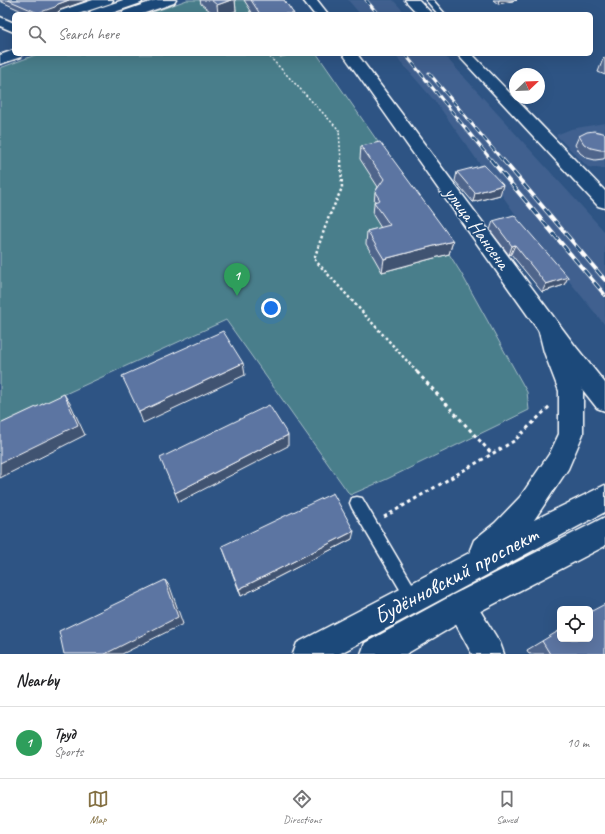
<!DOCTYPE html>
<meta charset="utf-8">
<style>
:root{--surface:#fff;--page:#f6f6f6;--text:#202124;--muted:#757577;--line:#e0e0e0;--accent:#847042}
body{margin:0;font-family:Caveat,sans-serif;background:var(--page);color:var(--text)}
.controls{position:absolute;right:12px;bottom:12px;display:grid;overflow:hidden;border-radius:6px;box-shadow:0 4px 16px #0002}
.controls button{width:36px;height:36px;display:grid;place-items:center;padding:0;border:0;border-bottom:1px solid var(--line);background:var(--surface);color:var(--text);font:20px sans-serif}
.compass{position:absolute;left:509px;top:68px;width:36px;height:36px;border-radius:50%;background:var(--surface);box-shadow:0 4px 16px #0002;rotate:67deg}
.you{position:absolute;left:271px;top:308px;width:14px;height:14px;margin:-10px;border:3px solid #fff;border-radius:50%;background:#1a73e8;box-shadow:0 0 0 6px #1a73e833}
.badge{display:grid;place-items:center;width:26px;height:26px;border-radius:50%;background:var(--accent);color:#fff;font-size:13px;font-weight:700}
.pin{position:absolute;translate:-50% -33px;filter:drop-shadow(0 1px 2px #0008)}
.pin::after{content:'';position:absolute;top:21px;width:14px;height:12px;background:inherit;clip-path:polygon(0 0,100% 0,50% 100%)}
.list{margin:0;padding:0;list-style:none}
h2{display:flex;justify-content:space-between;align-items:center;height:52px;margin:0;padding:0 16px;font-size:17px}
h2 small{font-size:13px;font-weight:400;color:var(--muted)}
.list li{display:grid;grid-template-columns:26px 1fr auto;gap:12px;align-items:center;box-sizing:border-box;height:72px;padding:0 16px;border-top:1px solid var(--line)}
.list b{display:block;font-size:15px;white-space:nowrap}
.list p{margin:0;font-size:13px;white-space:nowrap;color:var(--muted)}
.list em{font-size:13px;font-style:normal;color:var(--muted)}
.icon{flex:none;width:22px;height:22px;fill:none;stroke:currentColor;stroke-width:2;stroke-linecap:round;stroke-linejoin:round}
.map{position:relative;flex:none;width:605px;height:654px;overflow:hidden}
.search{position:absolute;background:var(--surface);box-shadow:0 4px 16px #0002;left:12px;right:12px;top:12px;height:44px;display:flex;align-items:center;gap:10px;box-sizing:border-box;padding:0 14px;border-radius:6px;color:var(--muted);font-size:15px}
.sheet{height:124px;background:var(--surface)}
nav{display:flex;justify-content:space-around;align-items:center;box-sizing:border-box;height:56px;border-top:1px solid var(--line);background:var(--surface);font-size:11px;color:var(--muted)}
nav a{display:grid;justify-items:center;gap:2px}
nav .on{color:var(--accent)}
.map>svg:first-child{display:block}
</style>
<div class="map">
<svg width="605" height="654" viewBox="0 0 605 654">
<rect width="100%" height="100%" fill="#2e5484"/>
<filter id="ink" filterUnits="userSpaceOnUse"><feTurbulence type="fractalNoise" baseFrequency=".025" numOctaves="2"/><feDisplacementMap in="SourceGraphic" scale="8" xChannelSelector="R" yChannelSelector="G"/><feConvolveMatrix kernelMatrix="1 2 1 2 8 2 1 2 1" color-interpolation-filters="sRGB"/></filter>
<g filter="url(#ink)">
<!-- built -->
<path fill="#40618f" d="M348,0H393L406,14H360Z
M394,54H443L605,232V325L521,222L438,105Z
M605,123V169L588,167L556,135L571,129Z"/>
<!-- green -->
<path fill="#4a7e8b" stroke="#a4bec5" d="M187,0H279L289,14H148Z
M38,54H317L385,152L461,273L527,392L529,410L387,479L350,495L226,320L0,424V68Z"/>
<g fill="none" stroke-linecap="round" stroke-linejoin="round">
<defs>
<path id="lane" d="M426,0H433L445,14H438Z
M357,497L362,498L418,593L420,598L418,603L413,605L408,603L352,508L350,503L352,498Z"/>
<path id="street" d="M93,0H113L111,3L78,14H58L60,11Z
M0,17L14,23V32L0,26Z
M461,591L471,596L500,643L504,654H472L446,606L451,596Z"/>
<path id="secondary" d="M303,0H317L328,14H314Z
M343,54H357L576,347L605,383V411L597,408L560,361Z"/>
<path id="primary" d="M123,0H143L141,3L109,14H89L91,11Z
M156,0H176L174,3L142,14H122L124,11Z
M405,0H419L432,14H418Z
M14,50V54H23L21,57L0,64V55Z
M457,54H472L605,191V208L598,206Z
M549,319L557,322L560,328L566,352L583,391V434L568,469L534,520L605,485V512L339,654H293L297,643L471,552L470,550L474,540L495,523L520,497L550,453L559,434V391L544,352L538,328L541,322Z
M605,517V546L471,616L406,654H361L365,643L451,596Z"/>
</defs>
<!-- lane casing -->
<use href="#lane" stroke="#fff" stroke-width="3"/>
<!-- street casing -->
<use href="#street" stroke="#fff" stroke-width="3"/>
<!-- secondary casing -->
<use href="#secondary" stroke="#fff" stroke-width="3"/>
<!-- primary casing -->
<use href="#primary" stroke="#fff" stroke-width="3"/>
<!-- path-far2 -->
<path stroke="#fff" stroke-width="1.5" stroke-dasharray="2 2" stroke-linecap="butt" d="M246,14L252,10
M267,54L339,130L341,161"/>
<!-- path-far1 -->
<path stroke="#fff" stroke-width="2.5" stroke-dasharray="2.5 2.5" stroke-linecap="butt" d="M341,160L342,188L328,219L314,259L418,373"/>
<!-- path -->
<path stroke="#fff" stroke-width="3" stroke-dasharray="3.5 3.5" stroke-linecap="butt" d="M417,372L492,454
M384,517L514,441L550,406"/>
<!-- lane -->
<use href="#lane" fill="#1f4a7a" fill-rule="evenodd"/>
<!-- street -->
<use href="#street" fill="#1f4a7a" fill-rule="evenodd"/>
<!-- secondary -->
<use href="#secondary" fill="#1f4a7a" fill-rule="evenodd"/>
<!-- primary -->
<use href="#primary" fill="#1f4a7a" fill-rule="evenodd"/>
<defs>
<path id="rail-far1" d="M366,0L378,14
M405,54L492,161
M429,73L503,161"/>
<path id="rail" d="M491,160L605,295
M503,160L605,280"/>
</defs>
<!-- rail-far1 casing -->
<use href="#rail-far1" stroke="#fff" stroke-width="3"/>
<!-- rail casing -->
<use href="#rail" stroke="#fff" stroke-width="4"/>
<!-- rail-far1 -->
<use href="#rail-far1" stroke="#1f4a7a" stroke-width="2" stroke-dasharray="6" stroke-linecap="butt"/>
<!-- rail -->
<use href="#rail" stroke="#1f4a7a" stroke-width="2.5" stroke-dasharray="8" stroke-linecap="butt"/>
</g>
<!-- wall -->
<path fill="#4f658b" stroke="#fff" d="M0,0H88L60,10L57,13L55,14H28L0,1Z
M200,0H235L236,11L228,14H214L201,4Z
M244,0H284L294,14H253Z
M493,0H517L498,4Z
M605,57V75L598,72L603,59Z
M605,134V158L603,159L595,160L587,158L580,153L575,145L579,136Z
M361,146L453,241L449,254L382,272L366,244L367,231L381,228L373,215L375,192L378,187L360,159Z
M457,172L500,195L473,202L455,181Z
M493,221L568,277L564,285L542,292L511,254L509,255L490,230Z
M352,539L241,596L222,546Z
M542,641L605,654H529L527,650Z"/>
<!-- shaded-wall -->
<path fill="#405271" stroke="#fff" d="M69,0H88L60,10L57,13L55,14H38V13L58,4Z
M231,0H235L236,11L228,14H218L217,5Z
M499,0H517L498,4Z
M280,54H294L280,57Z
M503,185L500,195L473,202L475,193Z
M453,241L449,254L382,272L384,259Z
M515,245L511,254L509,255L512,246Z
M568,277L564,285L542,292L546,284Z
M243,363L245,375L143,423L139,412Z
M64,394L71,405L85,435L0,478V463Z
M288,435V446L179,502L175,493Z
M354,531L352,539L241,596L239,589Z
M165,580L170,587L183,624L122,654H105Z"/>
<!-- building -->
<path fill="#5c75a2" stroke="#fff" d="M8,0H69L58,4L55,7L38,13Z
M211,0H231L217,5Z
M251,0H284L294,14H260Z
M594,131L603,133L605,134V150H600L591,148L584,144L579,136L587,132Z
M380,142L453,241L384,259L367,231L390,225L374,202L380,200L375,192L384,179L361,146Z
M484,165L503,185L475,193L457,172Z
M514,215L568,277L546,284L515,245L512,246L493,221Z
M223,331L243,363L139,412L122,376Z
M64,394L78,425L0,463V424Z
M269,405L288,435L175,493L160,458Z
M333,493L354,531L239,589L222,546Z
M165,580L178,617L105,654H64L59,631Z
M605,604V654H550L542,641L560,630V639H590V612Z"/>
</g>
<g text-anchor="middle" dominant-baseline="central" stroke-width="3.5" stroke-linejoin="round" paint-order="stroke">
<!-- street labels -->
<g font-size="19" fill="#fff" stroke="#1f4a7a">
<text transform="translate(477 228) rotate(54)">улица Нансена</text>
</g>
<!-- near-street labels -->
<g font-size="23" fill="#fff" stroke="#1f4a7a">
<text transform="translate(456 575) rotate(-28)">Будённовский проспект</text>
</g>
</g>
</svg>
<div class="controls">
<button><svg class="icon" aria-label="locate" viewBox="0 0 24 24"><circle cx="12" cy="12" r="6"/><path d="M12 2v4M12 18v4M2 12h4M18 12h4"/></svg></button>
</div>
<svg class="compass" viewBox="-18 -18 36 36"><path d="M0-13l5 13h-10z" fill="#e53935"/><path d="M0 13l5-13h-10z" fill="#757577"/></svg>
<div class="you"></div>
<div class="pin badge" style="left:237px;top:296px;background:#2e9e5b">1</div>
<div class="search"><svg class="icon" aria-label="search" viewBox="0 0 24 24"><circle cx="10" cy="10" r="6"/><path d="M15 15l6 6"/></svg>Search here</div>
</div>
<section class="sheet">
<h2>Nearby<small></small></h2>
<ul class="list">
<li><span class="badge" style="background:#2e9e5b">1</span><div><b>Труд</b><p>Sports</p></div><em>10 m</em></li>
</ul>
</section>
<nav>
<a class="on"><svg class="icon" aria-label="map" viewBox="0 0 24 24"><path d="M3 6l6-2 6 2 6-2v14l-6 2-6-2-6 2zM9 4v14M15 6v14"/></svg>Map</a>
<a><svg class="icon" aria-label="directions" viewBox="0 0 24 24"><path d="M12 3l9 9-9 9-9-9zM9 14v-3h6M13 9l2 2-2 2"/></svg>Directions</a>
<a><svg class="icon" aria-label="saved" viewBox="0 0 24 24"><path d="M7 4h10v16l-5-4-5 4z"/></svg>Saved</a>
</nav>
